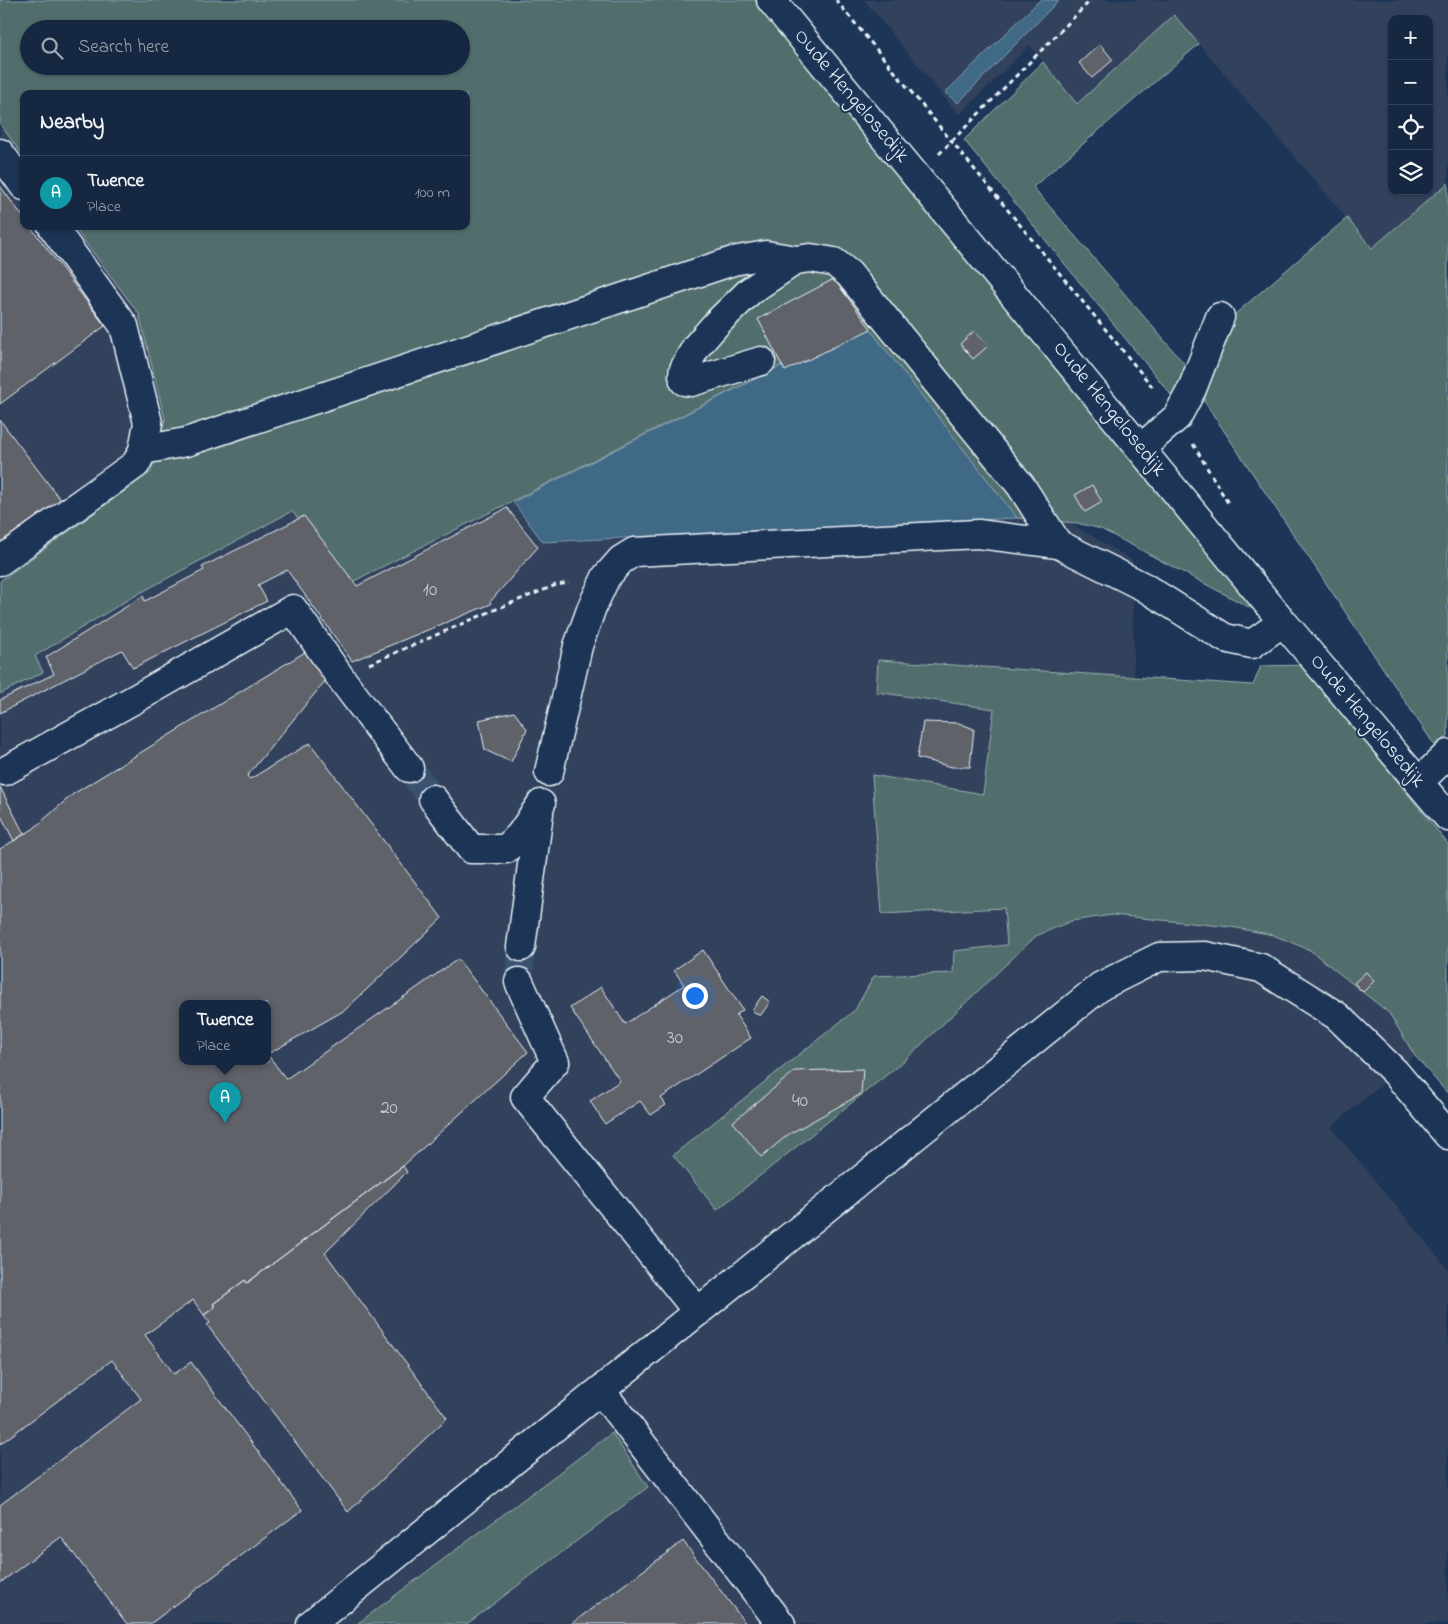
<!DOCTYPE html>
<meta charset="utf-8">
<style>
:root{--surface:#162841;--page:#23344c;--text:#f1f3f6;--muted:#9ea6b1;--line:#35445a;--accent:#ff9aa2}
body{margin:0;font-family:"Indie Flower",sans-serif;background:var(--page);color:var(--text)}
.controls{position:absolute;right:15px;top:15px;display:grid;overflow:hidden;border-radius:10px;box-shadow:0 1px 4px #0004}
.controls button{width:45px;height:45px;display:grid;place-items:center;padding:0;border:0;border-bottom:1px solid var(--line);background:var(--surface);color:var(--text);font:25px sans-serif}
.you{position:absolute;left:694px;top:995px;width:18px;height:18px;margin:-12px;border:4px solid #fff;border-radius:50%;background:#1a73e8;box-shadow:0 0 0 8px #1a73e833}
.badge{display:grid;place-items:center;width:32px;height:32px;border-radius:50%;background:var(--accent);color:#fff;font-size:16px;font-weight:700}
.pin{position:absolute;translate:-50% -41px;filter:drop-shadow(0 1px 2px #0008)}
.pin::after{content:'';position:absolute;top:26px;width:18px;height:15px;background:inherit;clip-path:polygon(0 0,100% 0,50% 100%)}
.popup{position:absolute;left:179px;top:1000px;width:92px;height:65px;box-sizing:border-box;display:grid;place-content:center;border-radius:10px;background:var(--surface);filter:drop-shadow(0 1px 4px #0005);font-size:16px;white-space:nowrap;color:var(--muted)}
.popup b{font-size:19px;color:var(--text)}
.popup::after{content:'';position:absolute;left:50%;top:100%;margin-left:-10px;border:10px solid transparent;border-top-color:var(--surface)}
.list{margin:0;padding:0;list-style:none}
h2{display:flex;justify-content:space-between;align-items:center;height:65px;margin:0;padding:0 20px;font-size:21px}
h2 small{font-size:16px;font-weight:400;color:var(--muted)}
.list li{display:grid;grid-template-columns:32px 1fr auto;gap:15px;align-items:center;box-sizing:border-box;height:75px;padding:0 20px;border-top:1px solid var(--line)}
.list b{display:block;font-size:19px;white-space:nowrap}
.list p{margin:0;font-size:16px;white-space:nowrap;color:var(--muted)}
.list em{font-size:16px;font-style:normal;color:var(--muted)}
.icon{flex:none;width:28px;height:28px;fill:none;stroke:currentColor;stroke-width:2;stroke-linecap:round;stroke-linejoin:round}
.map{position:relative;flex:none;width:1448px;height:1624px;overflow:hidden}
.search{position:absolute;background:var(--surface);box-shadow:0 1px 4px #0004;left:20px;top:20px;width:450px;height:55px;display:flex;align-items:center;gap:12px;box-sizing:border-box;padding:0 18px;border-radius:28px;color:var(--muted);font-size:19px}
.panel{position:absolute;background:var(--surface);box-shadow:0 1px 4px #0004;left:20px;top:90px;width:450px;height:140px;border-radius:10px}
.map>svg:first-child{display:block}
</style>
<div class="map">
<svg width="1448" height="1624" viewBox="0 0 1448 1624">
<rect width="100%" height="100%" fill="#1d3557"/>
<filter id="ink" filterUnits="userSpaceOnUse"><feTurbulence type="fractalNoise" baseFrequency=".02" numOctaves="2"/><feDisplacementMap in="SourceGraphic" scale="10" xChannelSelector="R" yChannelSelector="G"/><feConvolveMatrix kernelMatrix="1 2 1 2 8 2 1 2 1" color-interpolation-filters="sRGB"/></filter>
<g filter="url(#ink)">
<!-- built -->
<path fill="#31425d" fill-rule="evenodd" d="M0,0H602L819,220L1073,525L1132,560L1134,677L1428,1045L1331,1127L1448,1269V1624H0ZM29,29H461V66H29ZM24,94H466V226H24ZM182,1004H268V1062H182Z
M864,0H1448V183L1372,248L1175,16L1077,104L1030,45L959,115ZM1392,19H1429V191H1392Z"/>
<!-- green -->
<path fill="#516e6d" stroke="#9cb0b2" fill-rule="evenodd" d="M0,0H760L1262,614L1101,529L1077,523L1017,518L865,323L348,584L292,511L129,599L35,656L43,672L0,694V581L151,472L165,419L139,314L73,226H466V94H24V157L0,124ZM29,29H461V66H29Z
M1174,15L1199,44L1033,187L1188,368L1172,396L964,140L1043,62L1077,104Z
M1448,183V736L1435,746L1204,401L1227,321L1347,218L1372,248Z
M878,660L1253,685L1261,666L1304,665L1448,844V1094L1415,1056L1389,1013L1310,950L1273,935L1231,927L1112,915L1071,921L1036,936L904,1061L717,1210L673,1155L855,1010L874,976L953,973L954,951L1007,945L1004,908L882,914L872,775L983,794L994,709L876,692Z
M612,1433L648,1487L467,1624H357Z"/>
<!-- water -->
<path fill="#3f6986" stroke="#839fb4" d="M1040,0H1059L958,103L945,93Z
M865,323L1017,518L543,542L513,502Z"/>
<!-- building -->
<path fill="#61626b" stroke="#e8f1f8" d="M1100,44L1113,60L1092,78L1079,63Z
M0,186L24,218V226H30L105,326L0,404Z
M834,279L871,329L785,371L758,319Z
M974,331L988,346L973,359L960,344Z
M0,420L63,503L0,549Z
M1092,485L1102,502L1085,512L1075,495Z
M507,508L538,547L490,602L491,604L352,661L287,570L258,585L267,601L133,668L122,650L0,713V700L54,674L46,657L143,596L145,601L204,570L202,567L304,516L357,586Z
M305,652L326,680L247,776L250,779L310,743L442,918L345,1010L268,1054V1004H182V1062H268V1055L286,1079L458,959L528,1052L403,1166L247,1283L245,1280L213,1304L215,1307L204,1315L193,1300L145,1335L174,1374L191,1362L302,1510L150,1624H127L61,1537L0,1583V1505L141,1399L112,1360L0,1444V849L33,829L73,794Z
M514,712L527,729L511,762L485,750L479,720Z
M923,722L959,723L974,729L970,767H952L917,758Z
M0,787L24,834L14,841L0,814Z
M703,950L743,1010L736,1015L751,1038L661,1098L666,1105L651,1115L640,1101L605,1124L590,1101L620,1081L570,1008L601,987L625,1024L684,985L674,970Z
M1366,972L1374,981L1363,992L1354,983Z
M762,996L770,1002L760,1016L752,1010Z
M863,1069L861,1094L789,1134L761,1157L733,1122L795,1071Z
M403,1166L407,1172L325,1253L447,1418L348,1512L207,1325L210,1323L204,1315L215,1307L213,1304L245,1280L247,1283Z
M683,1541L746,1624H571Z"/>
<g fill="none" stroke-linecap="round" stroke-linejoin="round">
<!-- minor-tunnel -->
<path stroke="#3b516f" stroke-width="28" stroke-dasharray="28 14" stroke-linecap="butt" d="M409,768L433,799
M519,982L521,947"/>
<defs>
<path id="minor" d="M771,0L1283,622L1448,817
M0,153L24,186
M761,361L691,382L684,381L683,375L684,369L696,347L717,323L750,291L796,260L810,258L834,262L849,274L1021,486L1058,544
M1141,448L1177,417L1192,389L1220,317
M143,450L186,442L733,261L766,255L796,260
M0,561L136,464L143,450L148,423L124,326L52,226
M5,771L144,694L293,609L340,677L409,768
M549,772L578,646L592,607L606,577L621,560L634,552L978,534L1058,544L1144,587L1225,638L1252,644L1283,622
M1419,782L1448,754
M433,799L471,849H506L520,835L541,804
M521,947L539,813
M519,982L555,1062L525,1097L698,1312
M601,1391L781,1624
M311,1624L1101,986L1159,957L1205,956L1261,968L1337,1016L1395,1072L1448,1135"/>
</defs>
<!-- minor casing -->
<use href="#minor" stroke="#e8f1f8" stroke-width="31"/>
<!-- path -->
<path stroke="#e8f1f8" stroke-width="3" stroke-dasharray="5 4" stroke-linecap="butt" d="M836,0L1155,390
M939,154L1091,0
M1193,444L1228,503
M369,664L494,610L556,585L569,583"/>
<!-- minor -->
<use href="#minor" stroke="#1d3557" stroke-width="28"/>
</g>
</g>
<g text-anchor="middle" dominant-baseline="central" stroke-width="4" stroke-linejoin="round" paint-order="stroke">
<!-- number labels -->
<g font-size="19" fill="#c6cdd5">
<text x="430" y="590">10</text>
<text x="675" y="1038">30</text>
<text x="800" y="1101">40</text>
<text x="389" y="1108">20</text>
</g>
<!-- street labels -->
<g font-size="21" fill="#e8f1f8" stroke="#1d3557">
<text transform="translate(851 96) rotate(50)">Oude Hengelosedijk</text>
<text transform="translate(1109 409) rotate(51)">Oude Hengelosedijk</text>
<text transform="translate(1367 721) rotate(50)">Oude Hengelosedijk</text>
</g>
</g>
</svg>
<div class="controls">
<button>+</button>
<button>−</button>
<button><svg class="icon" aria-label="locate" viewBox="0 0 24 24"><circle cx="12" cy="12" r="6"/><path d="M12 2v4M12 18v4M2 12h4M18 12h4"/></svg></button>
<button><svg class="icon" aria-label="layers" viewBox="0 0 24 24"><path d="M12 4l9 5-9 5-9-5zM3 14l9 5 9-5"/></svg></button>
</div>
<div class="you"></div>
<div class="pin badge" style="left:225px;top:1123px;background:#0f9aa8">A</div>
<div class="popup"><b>Twence</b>Place</div>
<div class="search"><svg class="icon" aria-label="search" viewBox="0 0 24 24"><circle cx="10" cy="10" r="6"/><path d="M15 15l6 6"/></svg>Search here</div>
<section class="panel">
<h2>Nearby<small></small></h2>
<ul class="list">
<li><span class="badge" style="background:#0f9aa8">A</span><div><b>Twence</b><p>Place</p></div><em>100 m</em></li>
</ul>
</section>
</div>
